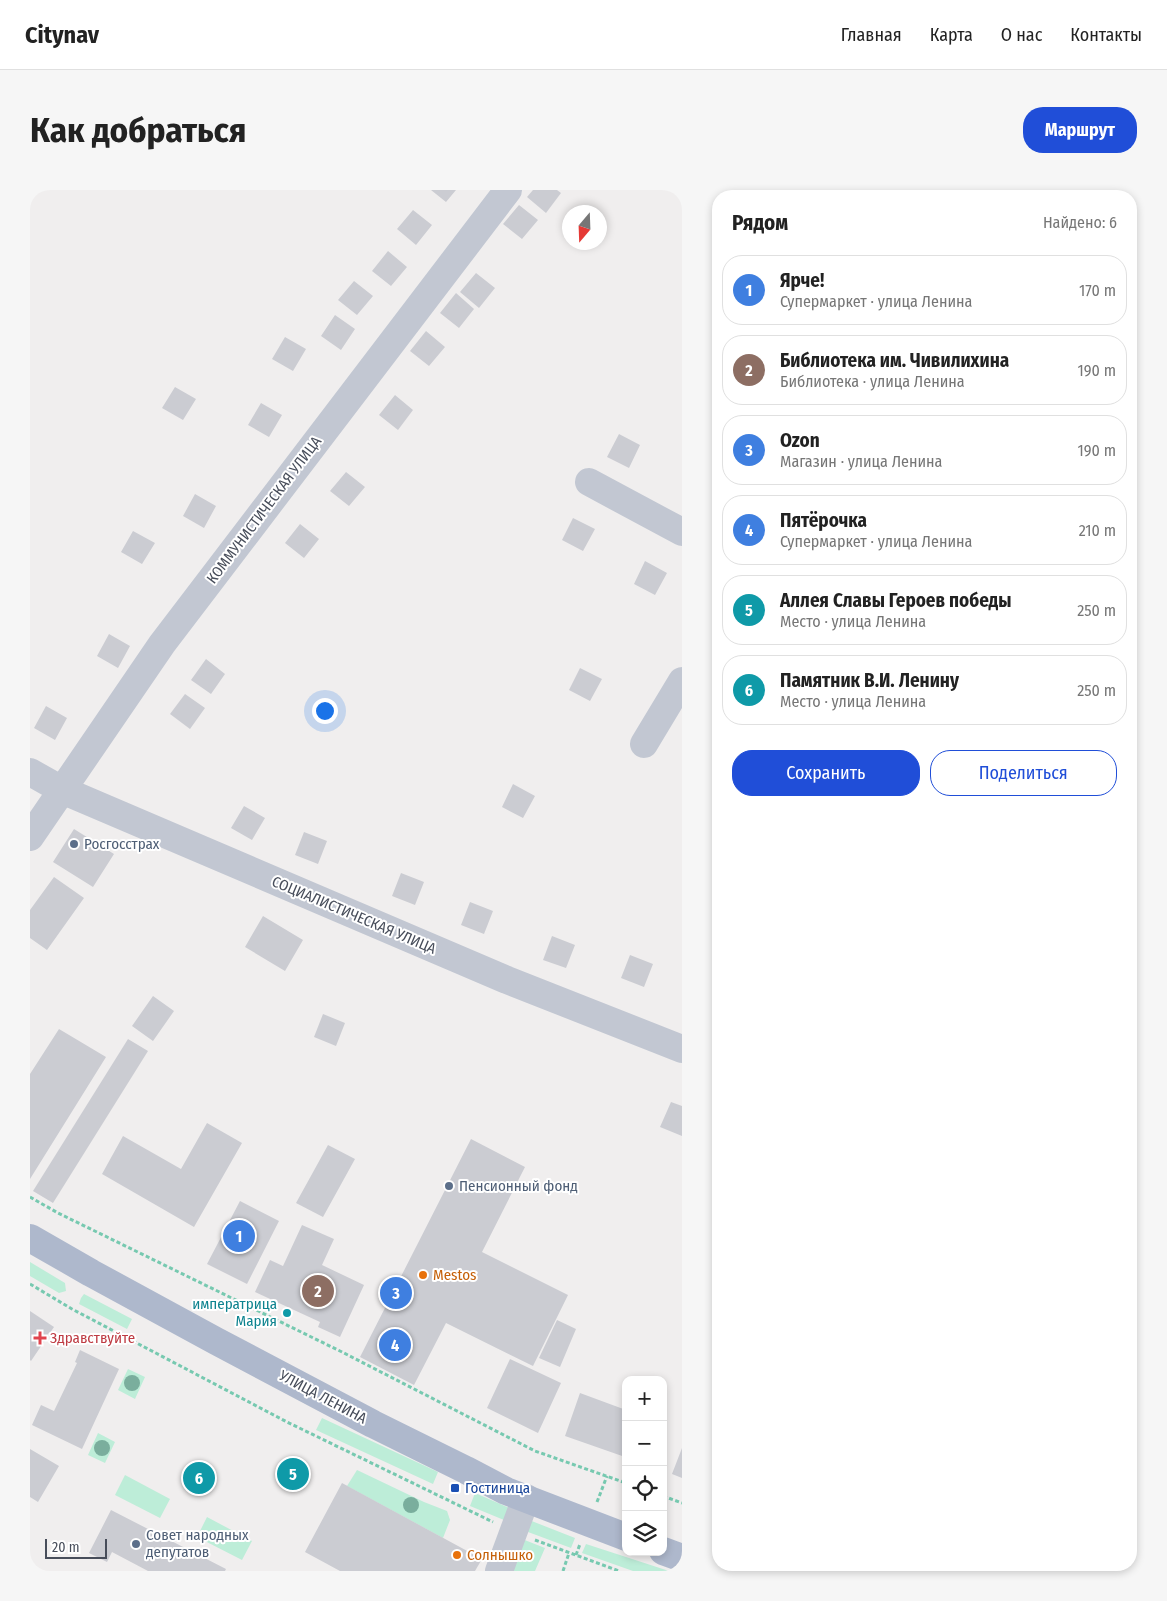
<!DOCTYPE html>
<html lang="ru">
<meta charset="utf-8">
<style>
:root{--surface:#fff;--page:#f6f6f6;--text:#222;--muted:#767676;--line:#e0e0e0;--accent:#204ed8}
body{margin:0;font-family:"Fira Sans Condensed",sans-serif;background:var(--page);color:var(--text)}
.controls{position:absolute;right:15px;bottom:15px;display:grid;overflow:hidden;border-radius:10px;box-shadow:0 2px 8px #0003}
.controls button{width:45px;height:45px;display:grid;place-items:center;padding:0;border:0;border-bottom:1px solid var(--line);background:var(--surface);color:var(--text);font:25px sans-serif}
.compass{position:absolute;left:532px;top:15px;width:45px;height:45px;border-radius:50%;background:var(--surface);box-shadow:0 2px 8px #0003;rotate:199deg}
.scale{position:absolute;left:15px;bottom:12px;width:62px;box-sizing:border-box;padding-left:5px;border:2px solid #474d5a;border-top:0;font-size:14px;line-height:18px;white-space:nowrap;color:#474d5a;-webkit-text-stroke:4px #fff;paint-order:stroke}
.you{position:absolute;left:294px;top:520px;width:18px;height:18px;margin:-12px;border:4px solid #fff;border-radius:50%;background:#1a73e8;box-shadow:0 0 0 8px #1a73e833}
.badge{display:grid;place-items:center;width:32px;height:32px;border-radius:50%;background:var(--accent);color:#fff;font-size:16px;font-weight:700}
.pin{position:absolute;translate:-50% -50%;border:2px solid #fff;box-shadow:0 1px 5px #0006}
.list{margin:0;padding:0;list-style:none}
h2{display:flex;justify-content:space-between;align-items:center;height:65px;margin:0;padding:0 20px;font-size:21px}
h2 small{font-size:16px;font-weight:400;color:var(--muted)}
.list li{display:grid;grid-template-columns:32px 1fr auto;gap:15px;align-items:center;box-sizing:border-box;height:70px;margin:0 10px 10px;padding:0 10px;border:1px solid var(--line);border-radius:20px}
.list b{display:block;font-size:19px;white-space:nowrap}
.list p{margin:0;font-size:16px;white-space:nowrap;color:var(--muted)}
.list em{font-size:16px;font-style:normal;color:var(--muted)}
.actions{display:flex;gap:10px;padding:15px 20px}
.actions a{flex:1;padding:11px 0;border:1px solid var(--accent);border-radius:20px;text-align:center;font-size:18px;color:var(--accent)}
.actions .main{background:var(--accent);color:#fff}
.icon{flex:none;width:28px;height:28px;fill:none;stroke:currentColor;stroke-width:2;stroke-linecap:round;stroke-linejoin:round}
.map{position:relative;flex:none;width:652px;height:1381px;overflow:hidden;border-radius:20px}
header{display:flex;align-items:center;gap:30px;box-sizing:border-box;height:70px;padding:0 25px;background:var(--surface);border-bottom:1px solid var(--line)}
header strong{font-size:24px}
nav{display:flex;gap:28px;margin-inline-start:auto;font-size:18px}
.intro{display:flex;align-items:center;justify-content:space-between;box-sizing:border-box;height:120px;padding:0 30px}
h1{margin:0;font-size:35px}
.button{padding:12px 22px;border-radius:20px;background:var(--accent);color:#fff;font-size:18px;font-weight:700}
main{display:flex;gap:30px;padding:0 30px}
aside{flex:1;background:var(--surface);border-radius:20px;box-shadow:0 2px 8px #0003}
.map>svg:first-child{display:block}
</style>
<header>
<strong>Citynav</strong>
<nav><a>Главная</a><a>Карта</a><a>О нас</a><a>Контакты</a></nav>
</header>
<div class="intro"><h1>Как добраться</h1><a class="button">Маршрут</a></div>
<main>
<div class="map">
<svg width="652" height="1381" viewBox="0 0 652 1381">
<rect width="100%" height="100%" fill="#f0eeee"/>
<!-- green -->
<path fill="#bdedd8" d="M0,1072L35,1093L36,1101L29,1103L0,1086Z
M54,1104L102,1129L97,1139L49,1114L51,1108Z
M98,1179L115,1187L105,1209L88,1200Z
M292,1228L408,1282L403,1294L286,1240Z
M68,1243L85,1252L75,1273L58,1265Z
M327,1280L394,1312L417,1321L420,1330L413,1348L317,1296Z
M95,1285L140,1309L130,1328L85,1305Z
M445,1303L486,1321L481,1333L440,1316Z
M177,1327L222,1351L212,1370L167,1347Z
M494,1328L545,1348L541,1358L490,1339Z
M487,1347L515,1358L505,1381H474Z
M556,1354L639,1381H603L552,1363Z"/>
<!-- building -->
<path fill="#cbccd2" d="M401,0H426L416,12Z
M503,0H527L531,3L516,23L497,7Z
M489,15L508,30L492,49L473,34Z
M383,20L402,35L386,55L367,39Z
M358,61L377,77L361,96L342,81Z
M446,83L465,98L449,118L430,102Z
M324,91L343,106L327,125L308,110Z
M426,103L444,119L429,138L410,123Z
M305,125L325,139L311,160L291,146Z
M396,141L415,157L399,176L380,161Z
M255,147L276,159L263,181L242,169Z
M145,197L166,209L153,230L132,218Z
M365,205L383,220L368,240L349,225Z
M231,213L252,225L239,247L218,235Z
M589,244L610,255L599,278L577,267Z
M316,282L335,297L319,316L300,301Z
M165,304L186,316L174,338L153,326Z
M543,328L565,339L553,361L532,350Z
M270,334L289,349L274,368L255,353Z
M103,341L125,353L112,374L91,362Z
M615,371L637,383L625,405L604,394Z
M79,444L100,456L88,478L67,466Z
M176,469L195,484L181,504L161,490Z
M550,478L572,489L560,511L539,500Z
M155,504L175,518L160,539L140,524Z
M16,516L37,528L25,550L4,538Z
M483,594L505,606L493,628L472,617Z
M214,616L235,628L222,650L201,638Z
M44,639L84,664L63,697L23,672Z
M274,642L297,651L288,674L265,665Z
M371,683L394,692L385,715L362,706Z
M24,687L54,708L17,760L0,748V720Z
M440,712L463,721L454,744L431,735Z
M233,726L273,750L255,781L215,757Z
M522,746L545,755L536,778L513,770Z
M600,765L623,774L614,797L591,788Z
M123,806L144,821L123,851L102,836Z
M293,824L315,833L306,856L284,847Z
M29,839L76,867L0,989V884Z
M98,849L118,861L23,1013L3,1001Z
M641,912L652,916V946L630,937Z
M177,933L212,953L164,1037L72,984L93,946L151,979Z
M441,949L495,977L452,1062L538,1105L503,1176L416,1133L384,1195L330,1167Z
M298,955L325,969L293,1027L266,1013Z
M210,1011L249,1031L217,1094L177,1074Z
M272,1035L304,1049L292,1075L334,1095L310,1147L288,1137L290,1132L225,1102L240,1070L253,1076Z
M0,1121L24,1137L1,1171L0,1170Z
M527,1130L546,1139L530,1177L509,1168Z
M50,1160L89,1179L52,1259L2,1235L11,1215L24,1221L47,1173L45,1172Z
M480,1169L531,1193L508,1243L457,1218Z
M550,1203L596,1220V1264L595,1267L535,1246Z
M652,1258V1288L642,1284Z
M0,1259L29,1276L8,1312L0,1307Z
M312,1293L452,1369L445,1381H310L275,1362Z
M81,1320L196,1379L195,1381H118L82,1362L77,1372L59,1363Z"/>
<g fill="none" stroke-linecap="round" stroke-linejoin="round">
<!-- path -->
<path stroke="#77c9b0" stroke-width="3" stroke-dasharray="4 2.5" stroke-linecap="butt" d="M0,1007L28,1023L312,1162L505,1261L596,1293
M0,1094L42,1119L257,1232L463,1332
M633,1306L652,1313
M567,1312L577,1286
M505,1350L589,1381
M546,1365L550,1354
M533,1381L539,1363"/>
<!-- minor -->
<path stroke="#c2c7d2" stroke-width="28" d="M559,292L652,342
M614,554L652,491
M0,582L32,600L477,790L652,859
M0,647L132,454L478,0
M469,1381L496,1308"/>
<!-- major -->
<path stroke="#aeb8cc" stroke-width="28" d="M0,1048L61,1083L186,1151L343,1234L436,1280L476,1301L596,1347
M633,1361L652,1368"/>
</g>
<!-- trees -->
<g fill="#7aae9d">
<circle cx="102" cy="1193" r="8"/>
<circle cx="72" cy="1258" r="8"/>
<circle cx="381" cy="1315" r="8"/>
</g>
<!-- markers -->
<g fill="#5c6f8a" stroke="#fff" stroke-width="2">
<circle cx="44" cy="654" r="5"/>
<circle cx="419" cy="996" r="5"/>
<circle cx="106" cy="1354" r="5"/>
</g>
<g fill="#e8710a" stroke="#fff" stroke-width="2">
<circle cx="393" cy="1085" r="5"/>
<circle cx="427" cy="1365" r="5"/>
</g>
<circle fill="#0f9aa8" stroke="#fff" stroke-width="2" cx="257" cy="1123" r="5"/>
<path fill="#e0444e" stroke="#fff" stroke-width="2" d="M7.5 1140.5h5v5h5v5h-5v5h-5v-5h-5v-5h5z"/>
<rect fill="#1a4fb4" stroke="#fff" stroke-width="2" x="420" y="1293" width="10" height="10" rx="2.5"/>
<g text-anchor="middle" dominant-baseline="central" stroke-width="4" stroke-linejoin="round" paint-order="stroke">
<!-- street labels -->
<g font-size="15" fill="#474d5a" stroke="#fff">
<text transform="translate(234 320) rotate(-53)">КОММУНИСТИЧЕСКАЯ УЛИЦА</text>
<text transform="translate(324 725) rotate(23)">СОЦИАЛИСТИЧЕСКАЯ УЛИЦА</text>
<text transform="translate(293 1207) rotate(28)">УЛИЦА ЛЕНИНА</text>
</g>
<!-- service labels -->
<g font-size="15" fill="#4e5e75" stroke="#fff" text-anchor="start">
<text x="54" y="654">Росгосстрах</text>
<text x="429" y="996">Пенсионный фонд</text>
<text x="116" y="1345">Совет народных<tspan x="116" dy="17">депутатов</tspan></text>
</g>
<!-- food labels -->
<g font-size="15" fill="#c56008" stroke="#fff" text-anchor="start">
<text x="403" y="1085">Mestos</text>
<text x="437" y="1365">Солнышко</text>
</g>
<!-- culture labels -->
<g font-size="15" fill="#0d838f" stroke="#fff" text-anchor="end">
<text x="247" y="1114">императрица<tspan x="247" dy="17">Мария</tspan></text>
</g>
<!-- health labels -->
<g font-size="15" fill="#be3a42" stroke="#fff" text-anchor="start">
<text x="20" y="1148">Здравствуйте</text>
</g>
<!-- transit labels -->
<g font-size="15" fill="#164399" stroke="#fff" text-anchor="start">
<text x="435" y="1298">Гостиница</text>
</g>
</g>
</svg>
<div class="controls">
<button>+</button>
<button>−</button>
<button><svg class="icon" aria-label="locate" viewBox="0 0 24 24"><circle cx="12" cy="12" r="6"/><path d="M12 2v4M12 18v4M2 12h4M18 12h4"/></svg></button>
<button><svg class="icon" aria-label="layers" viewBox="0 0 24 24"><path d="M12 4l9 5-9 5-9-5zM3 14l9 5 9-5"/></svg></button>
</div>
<svg class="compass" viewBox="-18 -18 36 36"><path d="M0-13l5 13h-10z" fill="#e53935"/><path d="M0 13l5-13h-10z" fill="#767676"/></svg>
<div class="scale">20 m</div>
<div class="you"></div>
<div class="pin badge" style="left:209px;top:1046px;background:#3f7fe0">1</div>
<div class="pin badge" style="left:288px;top:1101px;background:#8d6e63">2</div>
<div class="pin badge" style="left:366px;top:1103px;background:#3f7fe0">3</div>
<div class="pin badge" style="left:365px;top:1155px;background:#3f7fe0">4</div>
<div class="pin badge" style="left:263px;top:1284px;background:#0f9aa8">5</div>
<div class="pin badge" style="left:169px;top:1288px;background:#0f9aa8">6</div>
</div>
<aside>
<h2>Рядом<small>Найдено: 6</small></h2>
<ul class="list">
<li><span class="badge" style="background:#3f7fe0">1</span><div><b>Ярче!</b><p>Супермаркет · улица Ленина</p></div><em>170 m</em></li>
<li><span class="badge" style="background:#8d6e63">2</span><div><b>Библиотека им. Чивилихина</b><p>Библиотека · улица Ленина</p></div><em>190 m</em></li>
<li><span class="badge" style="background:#3f7fe0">3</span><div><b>Ozon</b><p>Магазин · улица Ленина</p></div><em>190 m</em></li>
<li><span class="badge" style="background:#3f7fe0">4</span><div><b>Пятёрочка</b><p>Супермаркет · улица Ленина</p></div><em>210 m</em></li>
<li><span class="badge" style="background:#0f9aa8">5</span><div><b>Аллея Славы Героев победы</b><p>Место · улица Ленина</p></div><em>250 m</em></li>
<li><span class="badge" style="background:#0f9aa8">6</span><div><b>Памятник В.И. Ленину</b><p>Место · улица Ленина</p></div><em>250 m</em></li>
</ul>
<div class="actions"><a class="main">Сохранить</a><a>Поделиться</a></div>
</aside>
</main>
